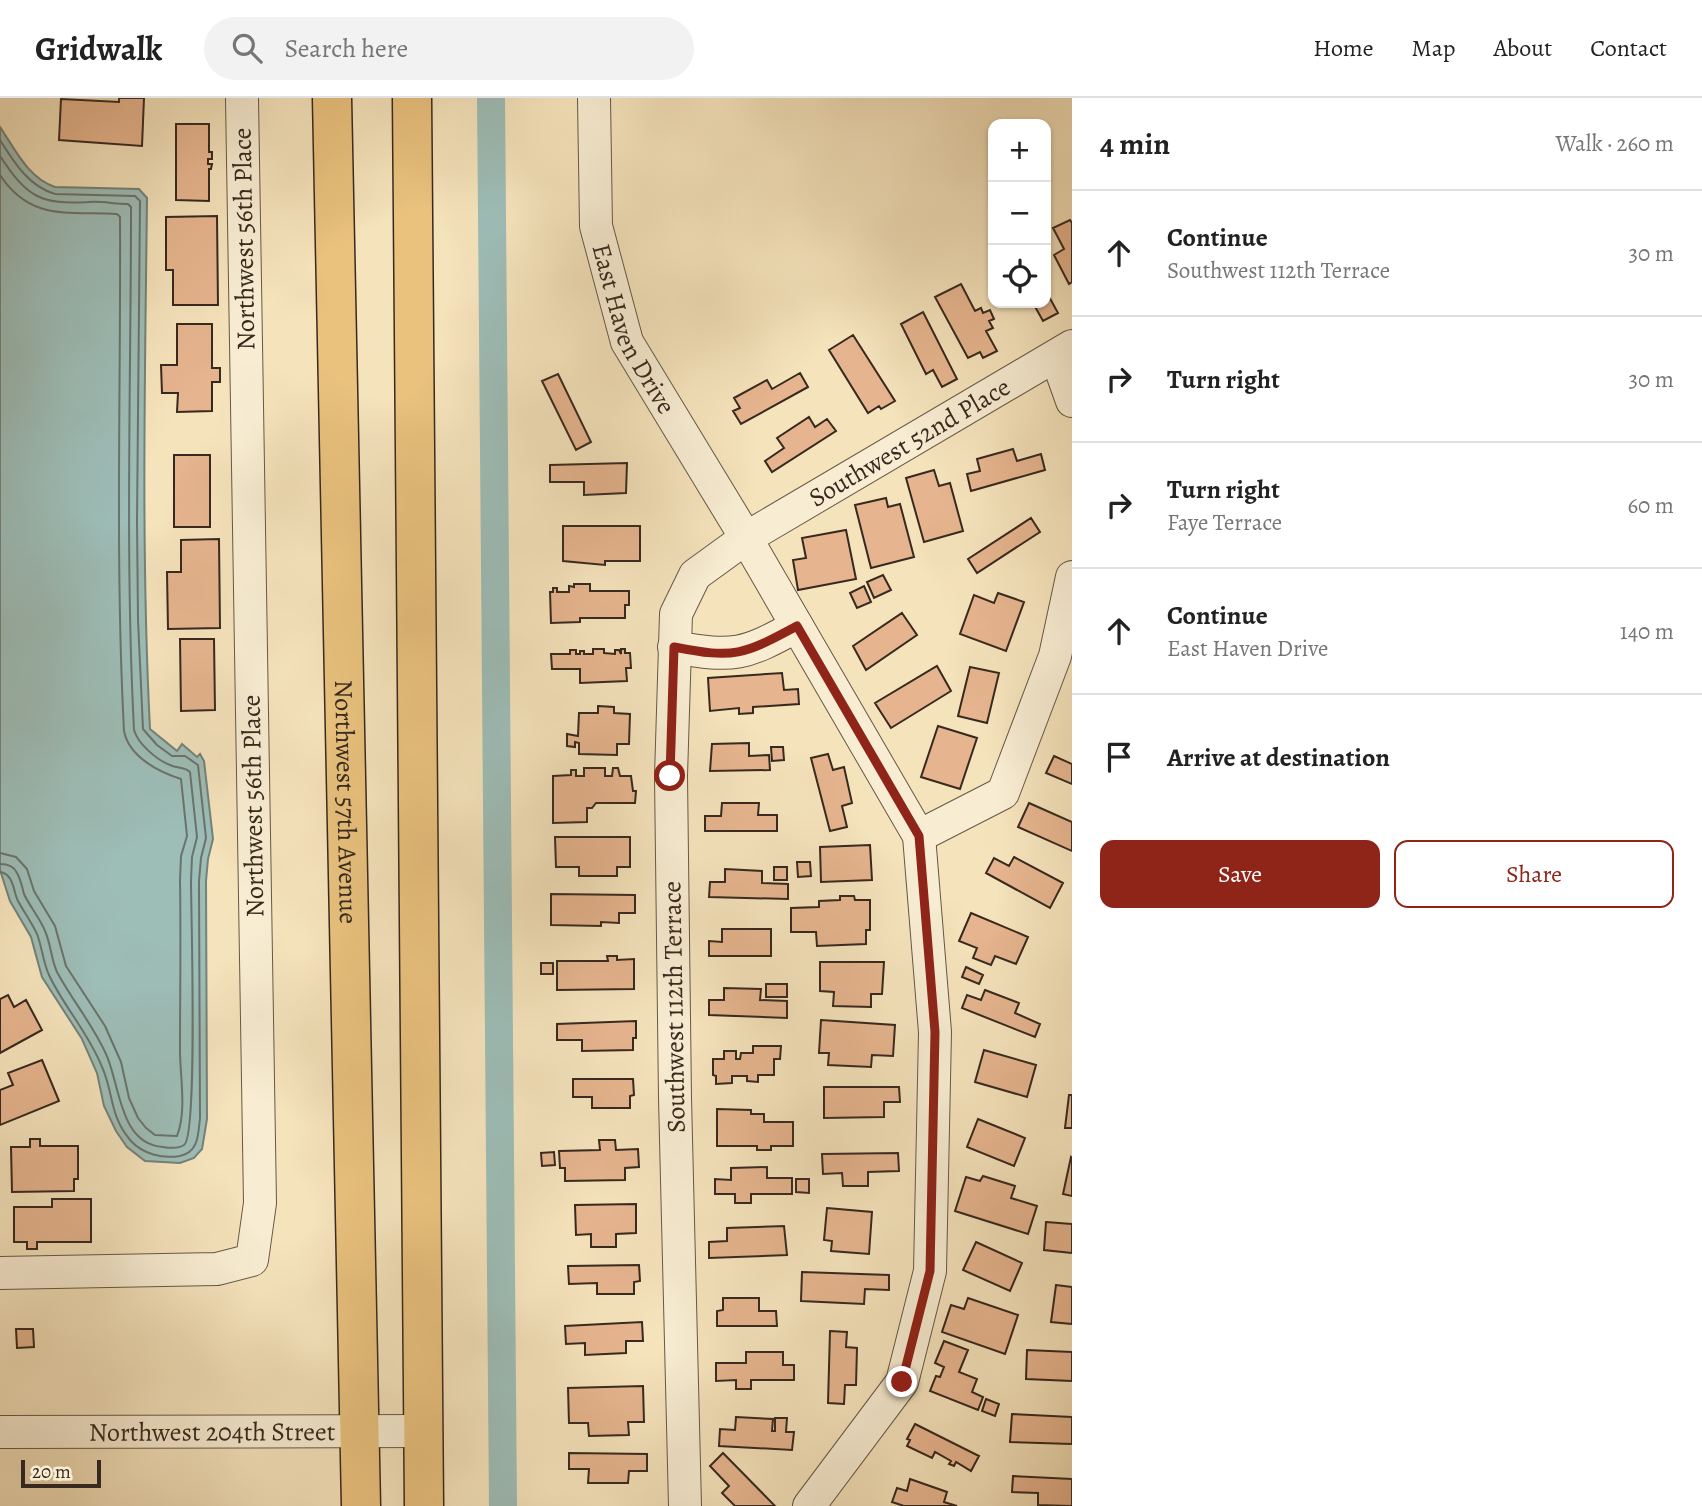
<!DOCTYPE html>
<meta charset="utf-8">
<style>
:root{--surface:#fff;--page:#f2f2f2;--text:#222;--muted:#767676;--line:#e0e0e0;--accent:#8f2418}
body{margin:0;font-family:Alegreya,serif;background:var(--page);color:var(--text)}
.controls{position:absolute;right:21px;top:21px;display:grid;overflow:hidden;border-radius:14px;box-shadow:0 2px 5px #0004}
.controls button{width:63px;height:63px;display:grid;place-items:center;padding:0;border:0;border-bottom:2px solid var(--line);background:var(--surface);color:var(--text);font:35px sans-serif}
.scale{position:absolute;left:21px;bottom:18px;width:80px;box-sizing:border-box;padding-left:7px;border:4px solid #37291f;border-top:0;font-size:19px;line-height:24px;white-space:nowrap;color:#37291f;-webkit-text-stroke:5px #f8edd3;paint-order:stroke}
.stop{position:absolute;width:21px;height:21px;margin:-16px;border:5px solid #8f2418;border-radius:50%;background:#fff}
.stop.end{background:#8f2418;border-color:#fff;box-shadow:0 2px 7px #0008}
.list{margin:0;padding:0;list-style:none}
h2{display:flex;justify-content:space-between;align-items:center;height:91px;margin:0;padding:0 28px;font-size:30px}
h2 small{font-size:23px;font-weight:400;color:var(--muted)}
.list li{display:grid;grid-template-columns:46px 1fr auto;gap:21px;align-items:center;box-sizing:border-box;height:126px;padding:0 28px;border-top:2px solid var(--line)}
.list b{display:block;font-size:26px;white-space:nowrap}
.list p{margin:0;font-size:23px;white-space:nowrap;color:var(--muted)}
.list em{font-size:23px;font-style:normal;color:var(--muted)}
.actions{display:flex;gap:14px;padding:21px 28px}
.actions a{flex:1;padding:16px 0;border:2px solid var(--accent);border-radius:14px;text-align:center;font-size:24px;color:var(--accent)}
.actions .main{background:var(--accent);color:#fff}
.icon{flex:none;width:38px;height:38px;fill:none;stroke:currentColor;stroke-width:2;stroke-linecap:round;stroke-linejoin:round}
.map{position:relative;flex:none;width:1072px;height:1408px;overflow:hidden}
header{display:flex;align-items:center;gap:42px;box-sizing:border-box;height:98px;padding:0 35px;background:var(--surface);border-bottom:2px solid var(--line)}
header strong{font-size:33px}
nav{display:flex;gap:38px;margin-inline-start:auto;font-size:24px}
.search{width:490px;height:63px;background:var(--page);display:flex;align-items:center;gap:18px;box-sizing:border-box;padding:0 24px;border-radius:38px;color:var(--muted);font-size:26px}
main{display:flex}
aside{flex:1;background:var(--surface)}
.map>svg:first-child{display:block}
</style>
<header>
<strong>Gridwalk</strong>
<div class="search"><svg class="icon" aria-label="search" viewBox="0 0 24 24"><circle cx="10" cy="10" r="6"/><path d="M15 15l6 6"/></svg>Search here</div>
<nav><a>Home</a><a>Map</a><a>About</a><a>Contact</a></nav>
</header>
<main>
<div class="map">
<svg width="1072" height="1408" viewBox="0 0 1072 1408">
<rect width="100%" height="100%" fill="#f5e3bc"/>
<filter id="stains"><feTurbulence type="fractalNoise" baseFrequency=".00286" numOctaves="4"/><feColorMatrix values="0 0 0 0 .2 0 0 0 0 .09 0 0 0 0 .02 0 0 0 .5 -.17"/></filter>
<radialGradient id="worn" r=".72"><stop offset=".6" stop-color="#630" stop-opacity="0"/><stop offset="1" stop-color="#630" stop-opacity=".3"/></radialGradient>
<!-- water -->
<path fill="#9dbdb7" stroke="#74827a" stroke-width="2" d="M0,29C15,51 28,80 55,89L139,91L147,100C145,277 141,454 150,631L177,653L182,646L197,659L200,656L204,663L213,741L208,761L206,783L207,1021L202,1051L194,1060L180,1065L145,1063L127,1049L116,1033L104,1008L97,975L82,941L42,879L31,839L10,803L0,772Z"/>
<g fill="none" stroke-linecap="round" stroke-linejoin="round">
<!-- shore -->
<path stroke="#6a736b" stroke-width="2" d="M0,42C14,64 28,88 55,96L135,98L140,103L137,424L138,522L143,631L157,647L172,658H185L198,667L206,740L201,760L199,783L200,1020C198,1036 199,1054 180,1058C162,1061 143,1056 131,1043C109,1018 114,995 102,969C88,934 64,909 49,877C43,864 42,849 37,836C32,825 24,814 18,803C13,793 14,776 0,774
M0,58C27,99 40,107 89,104C102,103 115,106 128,106L131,109C131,284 125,458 134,632C138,646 157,662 170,667C178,671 183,668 190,674L197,739L192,759L191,783C191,813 198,1038 184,1047C178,1051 169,1050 163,1049C119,1046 120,986 106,956C93,927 72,902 57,874C51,861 51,846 45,833C40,820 30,809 24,796C22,789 21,782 17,775C14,768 8,766 0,766
M0,77C31,124 69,113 117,116L120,119C121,291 115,462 124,633C129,659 159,674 181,681L187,738L181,758L180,782C181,839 180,895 180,952C180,980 187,1012 177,1038L155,1037L146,1030L138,1020L129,1000L121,964L105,928L66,868L55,828L34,793L27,771L16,759L0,755"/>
<!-- canal -->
<path stroke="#9dbdb7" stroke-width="28" d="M491,0L503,1408"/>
</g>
<!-- building -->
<path fill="#e6b58f" stroke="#37291f" stroke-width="2" d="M119,0H144L142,48L59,42L61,1L119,4Z
M176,26H209V54H212V61H208V66H212L211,71H209V103L176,102Z
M217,118L218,207H173V172H166V119Z
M1070,122L1072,125V184L1069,186L1054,157L1064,151L1053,130Z
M961,186L975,213L981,210L983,215L990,212L994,221L989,223L993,230L986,233L997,253L983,260L980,254L968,260L935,199Z
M1046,193L1058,215L1043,223L1033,205H1046Z
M923,214L957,281L942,289L933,272L926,276L901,226Z
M177,226H212V270H220V284H212V313L177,314L178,295H162L161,267H177Z
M853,237L895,303L881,311L879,308L868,315L829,252Z
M800,275L808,289L741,326L733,313L740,310L734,300L767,282L772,291Z
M558,276L591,344L576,352L542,283Z
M809,319L815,329L827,321L836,333L772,374L765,363L784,350L777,340Z
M1013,351L1017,363L1041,356L1045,372L971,393L967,376L980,373L977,361Z
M174,357H210V429H174Z
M627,365L626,395L584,397V384H550V367Z
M934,372L939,388L950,385L963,433L924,444L906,380Z
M886,400L888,409L900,406L914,459L871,470L855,407Z
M1031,420L1040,434L977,475L968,461Z
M563,428H640V463H605V467L563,463Z
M846,432L856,481L798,492L793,462L806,460L802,440Z
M219,441L220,530L168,531L167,474H181V442Z
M883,477L891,492L874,500L867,484Z
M574,486H590V493H629V507H625V520H580V524L551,525L550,494H553V490H557V494H569V488L574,489Z
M864,488L871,504L857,510L850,495Z
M998,495L1024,504L1006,553L960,536L974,497L994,505Z
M902,515L917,537L866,572L853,548Z
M180,541H214L215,612L181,613Z
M593,551H604V555L615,556V552H619L621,556V551H625V555H630L631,570H626L627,583L580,585V571H552L551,556H570V552H576V556H580V553H584V556H593Z
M937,568L951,593L891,630L875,605Z
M970,569L999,575L987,625L958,618Z
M782,575L784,592L798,591L799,606L753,609V615L739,616V610L710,613L708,580Z
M598,608L614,609V615L630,616L629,646H617V657L579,656V645L575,644V649L567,648V636L578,638L579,615H598Z
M938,628L977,640L960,691L921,679Z
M749,645V658L769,657L770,672L710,673L712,646Z
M771,649H783L784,662L772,663Z
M828,656L833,672L844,669L852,705L842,708L847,729L830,733L811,660Z
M1054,658L1072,666V686L1046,675Z
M584,670H605V678H612L613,670H618L620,678H631L633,693H636L635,705H596L592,710H587V724L553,725V678L571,677V672H576V678H584Z
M722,705H759L758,717H777V733H705V718H721Z
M1029,705L1072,724V753L1018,729Z
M555,739H630V769H617V778H579V769H556Z
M870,747L872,782L821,784L820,749Z
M1014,759L1063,785L1050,810L986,775L994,760L1009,768Z
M797,764H810L811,778L798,779Z
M774,769H787V782H774Z
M725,771L762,773V785L788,786V801L709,799L710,784H725Z
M551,796L635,797V815H619V825L601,824V828L551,827Z
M840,798H854L855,802H870V832H866V846L817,848L816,834H791V810L819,809V803L840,802Z
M971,815L1028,839L1016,866L995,858L991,867L973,860L977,850L959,843Z
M722,831H771V858H709V843L722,844Z
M607,858H617V862L634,861V891L557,892V863H608Z
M820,864H884L882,896H871V909L833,908L834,894L820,893Z
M541,865H553V876H541Z
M966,869L983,877L979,886L962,879Z
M766,886H787V899H766Z
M724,890L761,891L760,902L787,903V920L709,917V902H724Z
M985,892L1019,905L1015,915L1040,926L1035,939L962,910L967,897L981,902Z
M8,897L14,909L26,902L42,932L0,955V901Z
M821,922L895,927L893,958L872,957L871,969L828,967L829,955H819Z
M636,923V940H633V952L582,953V942H557V926Z
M753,948H781L780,961H774V977H758V984L747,983V978H732V985L716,986V978L713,977V961H724V953H736V961H740L741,955H753Z
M984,952L1036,967L1027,999L975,984Z
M42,962L59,1003L0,1027V992L13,987L8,975Z
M573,981H633L634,997L630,998V1010H592V999H573Z
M824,989H899L900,1004H884V1019L824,1020Z
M1069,997H1072V1030H1065Z
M717,1011L751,1012V1016H764V1024H793V1048H771V1052H757V1048H717Z
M978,1021L1025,1040L1014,1068L967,1049Z
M30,1041H40V1048H78V1081H74V1093L12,1094L11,1049H30Z
M599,1042H615L616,1052L638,1051L639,1069L625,1070V1082L565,1083V1070H560L559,1053L600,1052Z
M554,1054L555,1067L542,1068L541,1055Z
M898,1055L899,1073L868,1074V1088H843L842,1075L823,1076L822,1056Z
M1071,1059L1072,1060V1098L1063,1096Z
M767,1069V1080H792V1096H751V1105H735V1096H715V1081L731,1082V1070Z
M983,1078L1015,1088L1011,1100L1037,1108L1028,1136L955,1113L966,1079L980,1083Z
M796,1081H809V1095L796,1094Z
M52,1101H91V1144H37V1151H27V1144H14V1109H52Z
M636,1106V1135L616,1136V1149H591V1136L576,1137L575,1107Z
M827,1110L872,1114L869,1156L831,1153L832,1143L824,1142Z
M1046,1124L1072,1126V1155L1044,1152Z
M784,1128L787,1157L709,1160V1144L727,1143V1130Z
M976,1144L1022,1165L1010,1193L963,1172Z
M639,1167L640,1183L634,1184V1196H597V1185L569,1186L568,1168Z
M802,1174L889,1177V1192L865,1191L864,1206L801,1203Z
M1056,1187L1072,1189V1226L1051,1224Z
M723,1200H759V1213H776L777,1228H717V1213L723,1212Z
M968,1200L1018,1217L1005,1256L942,1234L951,1207L964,1211Z
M642,1224L643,1243H626V1255L585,1257V1245L566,1246L565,1228Z
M16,1231H33L34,1249L17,1250Z
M830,1233L847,1234L846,1249L857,1250L856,1287H845L844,1306L828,1305Z
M944,1243L968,1252L959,1274L977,1281L972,1294L983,1299L978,1312L930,1293L936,1278L940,1279L944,1269L935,1265Z
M1027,1252L1072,1254V1283L1026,1281Z
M746,1254H783V1267H794V1282H751V1291H736V1282L716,1283V1265H746Z
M643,1288L644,1324H628L629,1337L589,1338L588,1325H569L568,1290Z
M986,1301L999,1306L995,1318L982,1313Z
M1012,1316L1072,1319V1346L1010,1344Z
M736,1319L773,1321L772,1333H775V1320H787L786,1334H794L792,1352L719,1348L720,1331L735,1332Z
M915,1326L979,1358L971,1373L956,1364L954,1368L949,1366L951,1363L935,1354L932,1360L907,1348L910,1342L907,1341Z
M569,1355L647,1356V1373H629L628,1385H588L589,1371H569Z
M723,1355L775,1408H735L722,1395L729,1388L710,1368Z
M1013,1378L1072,1381V1408L1038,1407V1395L1012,1394Z
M910,1381L947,1394L944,1404L957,1408H904L892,1404L897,1390L907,1393Z"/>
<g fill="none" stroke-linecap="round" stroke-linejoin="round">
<defs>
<g id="minor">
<path id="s1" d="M594,0L596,128L627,244L746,440L919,738L935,934L930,1173L902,1284L809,1408"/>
<path d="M1056,258L1072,303"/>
<path d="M674,549C735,560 744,557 797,528"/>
<path d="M919,738L1003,695L1055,558L1072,479"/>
<path d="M0,1175L217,1171L252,1162L260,1105L242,0"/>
<path id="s2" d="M0,1334L423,1333"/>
<path id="s3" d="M685,1408L675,1000L671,678L676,516L695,477L746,440L1072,248"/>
</g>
<g id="major">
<path id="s4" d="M332,0L361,1408"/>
<path d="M412,0L424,1408"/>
</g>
</defs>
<!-- minor casing -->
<use href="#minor" stroke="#665846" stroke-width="34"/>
<!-- major casing -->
<use href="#major" stroke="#37291f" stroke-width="41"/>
<!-- minor -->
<use href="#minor" stroke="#f8edd3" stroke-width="32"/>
<!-- major -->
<use href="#major" stroke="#eac27e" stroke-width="38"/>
</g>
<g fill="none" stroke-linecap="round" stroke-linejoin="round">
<!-- route -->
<path stroke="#8f2418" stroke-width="9" d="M670,678L674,549C735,561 743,557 797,528L919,738L935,934L930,1173L902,1284"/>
</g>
<g text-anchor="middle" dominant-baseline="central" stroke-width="6" stroke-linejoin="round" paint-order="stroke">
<!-- street labels -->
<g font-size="26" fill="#37291f" stroke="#f8edd3">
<text transform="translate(244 141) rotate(-91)">Northwest 56th Place</text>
<text stroke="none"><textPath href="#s1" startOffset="238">East Haven Drive</textPath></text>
<text stroke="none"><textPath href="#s3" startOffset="1188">Southwest 52nd Place</textPath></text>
<text stroke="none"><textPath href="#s4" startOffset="704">Northwest 57th Avenue</textPath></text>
<text transform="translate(253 708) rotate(-91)">Northwest 56th Place</text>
<text transform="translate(674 909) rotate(-91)">Southwest 112th Terrace</text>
<text stroke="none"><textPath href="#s2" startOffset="212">Northwest 204th Street</textPath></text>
</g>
</g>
<rect width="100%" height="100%" filter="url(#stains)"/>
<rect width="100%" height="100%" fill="url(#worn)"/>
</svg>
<div class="controls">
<button>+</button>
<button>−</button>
<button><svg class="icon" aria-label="locate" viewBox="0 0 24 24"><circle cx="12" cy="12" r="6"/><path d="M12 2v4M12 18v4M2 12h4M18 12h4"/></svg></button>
</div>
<div class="scale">20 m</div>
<div class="stop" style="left:670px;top:678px"></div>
<div class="stop end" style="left:902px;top:1284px"></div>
</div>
<aside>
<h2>4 min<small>Walk · 260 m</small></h2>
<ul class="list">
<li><svg class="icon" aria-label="ahead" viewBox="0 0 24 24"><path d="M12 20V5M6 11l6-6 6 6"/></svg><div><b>Continue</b><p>Southwest 112th Terrace</p></div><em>30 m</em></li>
<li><svg class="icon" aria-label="right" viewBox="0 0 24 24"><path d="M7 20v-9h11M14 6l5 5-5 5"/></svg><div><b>Turn right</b></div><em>30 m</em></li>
<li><svg class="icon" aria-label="right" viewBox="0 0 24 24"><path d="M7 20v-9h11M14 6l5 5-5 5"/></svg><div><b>Turn right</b><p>Faye Terrace</p></div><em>60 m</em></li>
<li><svg class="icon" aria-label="ahead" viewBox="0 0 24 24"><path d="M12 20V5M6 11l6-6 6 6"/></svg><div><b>Continue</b><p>East Haven Drive</p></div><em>140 m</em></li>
<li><svg class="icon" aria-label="arrive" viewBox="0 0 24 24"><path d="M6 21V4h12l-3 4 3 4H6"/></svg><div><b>Arrive at destination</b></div></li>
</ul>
<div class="actions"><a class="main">Save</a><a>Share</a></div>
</aside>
</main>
